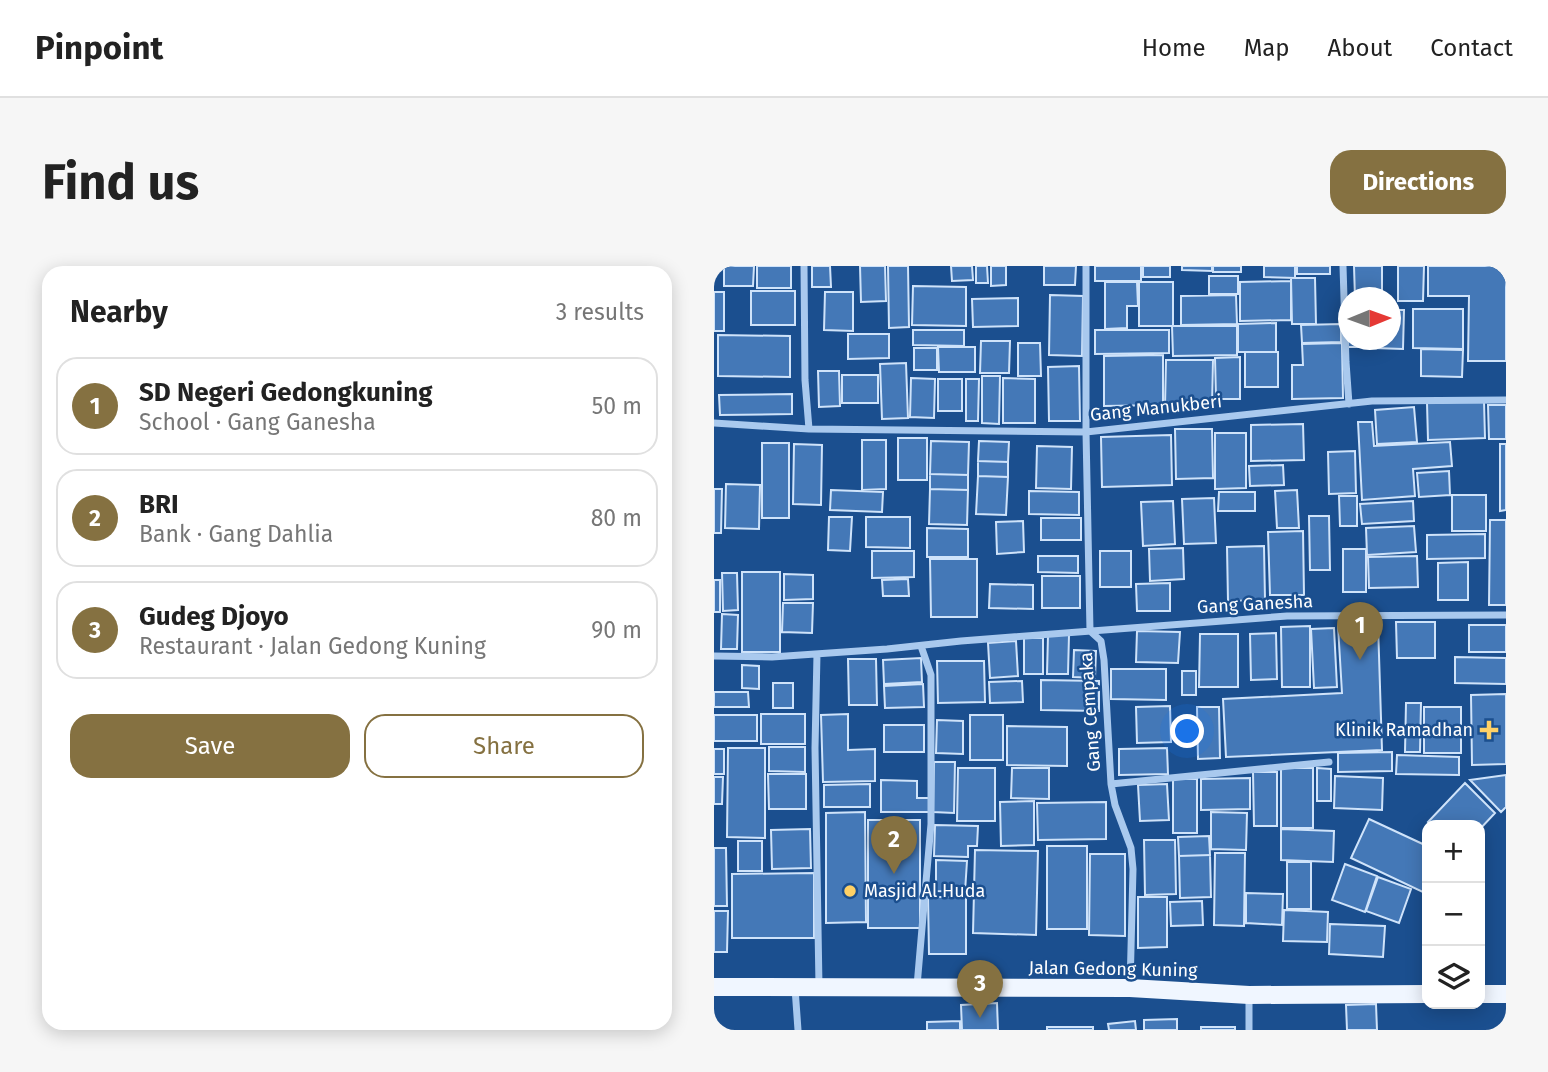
<!DOCTYPE html>
<meta charset="utf-8">
<style>
:root{--surface:#fff;--page:#f6f6f6;--text:#222;--muted:#767676;--line:#e0e0e0;--accent:#857141}
body{margin:0;font-family:"Fira Sans",sans-serif;background:var(--page);color:var(--text)}
.controls{position:absolute;right:21px;bottom:21px;display:grid;overflow:hidden;border-radius:14px;box-shadow:0 4px 18px #0003}
.controls button{width:63px;height:63px;display:grid;place-items:center;padding:0;border:0;border-bottom:2px solid var(--line);background:var(--surface);color:var(--text);font:35px sans-serif}
.compass{position:absolute;left:624px;top:21px;width:63px;height:63px;border-radius:50%;background:var(--surface);box-shadow:0 4px 18px #0003;rotate:89deg}
.you{position:absolute;left:474px;top:466px;width:24px;height:24px;margin:-18px;border:5px solid #fff;border-radius:50%;background:#1a73e8;box-shadow:0 0 0 10px #1a73e833}
.badge{display:grid;place-items:center;width:46px;height:46px;border-radius:50%;background:var(--accent);color:#fff;font-size:23px;font-weight:700}
.pin{position:absolute;translate:-50% -58px;filter:drop-shadow(0 2px 4px #0008)}
.pin::after{content:'';position:absolute;top:37px;width:24px;height:21px;background:inherit;clip-path:polygon(0 0,100% 0,50% 100%)}
.list{margin:0;padding:0;list-style:none}
h2{display:flex;justify-content:space-between;align-items:center;height:91px;margin:0;padding:0 28px;font-size:30px}
h2 small{font-size:23px;font-weight:400;color:var(--muted)}
.list li{display:grid;grid-template-columns:46px 1fr auto;gap:21px;align-items:center;box-sizing:border-box;height:98px;margin:0 14px 14px;padding:0 14px;border:2px solid var(--line);border-radius:21px}
.list b{display:block;font-size:26px;white-space:nowrap}
.list p{margin:0;font-size:23px;white-space:nowrap;color:var(--muted)}
.list em{font-size:23px;font-style:normal;color:var(--muted)}
.actions{display:flex;gap:14px;padding:21px 28px}
.actions a{flex:1;padding:16px 0;border:2px solid var(--accent);border-radius:21px;text-align:center;font-size:24px;color:var(--accent)}
.actions .main{background:var(--accent);color:#fff}
.icon{flex:none;width:38px;height:38px;fill:none;stroke:currentColor;stroke-width:2;stroke-linecap:round;stroke-linejoin:round}
.map{position:relative;flex:none;width:792px;height:764px;overflow:hidden;border-radius:21px}
header{display:flex;align-items:center;gap:42px;box-sizing:border-box;height:98px;padding:0 35px;background:var(--surface);border-bottom:2px solid var(--line)}
header strong{font-size:33px}
nav{display:flex;gap:38px;margin-inline-start:auto;font-size:24px}
.intro{display:flex;align-items:center;justify-content:space-between;box-sizing:border-box;height:168px;padding:0 42px}
h1{margin:0;font-size:49px}
.button{padding:18px 32px;border-radius:21px;background:var(--accent);color:#fff;font-size:24px;font-weight:700}
main{display:flex;gap:42px;padding:0 42px}
aside{flex:1;background:var(--surface);border-radius:21px;box-shadow:0 4px 18px #0003}
.map>svg:first-child{display:block}
</style>
<header>
<strong>Pinpoint</strong>
<nav><a>Home</a><a>Map</a><a>About</a><a>Contact</a></nav>
</header>
<div class="intro"><h1>Find us</h1><a class="button">Directions</a></div>
<main>
<aside>
<h2>Nearby<small>3 results</small></h2>
<ul class="list">
<li><span class="badge">1</span><div><b>SD Negeri Gedongkuning</b><p>School · Gang Ganesha</p></div><em>50 m</em></li>
<li><span class="badge">2</span><div><b>BRI</b><p>Bank · Gang Dahlia</p></div><em>80 m</em></li>
<li><span class="badge">3</span><div><b>Gudeg Djoyo</b><p>Restaurant · Jalan Gedong Kuning</p></div><em>90 m</em></li>
</ul>
<div class="actions"><a class="main">Save</a><a>Share</a></div>
</aside>
<div class="map">
<svg width="792" height="764" viewBox="0 0 792 764">
<rect width="100%" height="100%" fill="#1b4f8f"/>
<!-- building -->
<path fill="#4478b7" stroke="#cfe3fa" stroke-width="2" d="M10,0H40L39,20H10Z
M43,0H77V22H43Z
M98,0H116L117,21H98Z
M146,0H171L172,35L147,36Z
M174,0H194L195,61L175,62Z
M237,0H258L259,14L238,15Z
M262,0H273L274,17H262Z
M277,0H292V19L277,20Z
M330,0H362L361,19H330Z
M381,0H427V15H381Z
M429,0H456V11H429Z
M468,0H498V5L468,4Z
M499,0H527V6H499Z
M550,0H581V12L550,11Z
M583,0H616V8H583Z
M640,0H668V32H641Z
M684,0H710L709,35H684Z
M714,0H792V95H754L755,30H714Z
M495,10H524V28H495Z
M577,12H601L602,58H578Z
M577,15V54L526,55V16Z
M391,16H423L424,40H413V62L391,63Z
M425,16H459V60H425Z
M199,20L252,21V60L198,59Z
M37,25H81V59H37Z
M0,26H10V65H0Z
M111,26H139V65L110,64Z
M336,29L369,30L368,90L335,89Z
M522,29L523,58L467,59V30Z
M304,32V60L259,61L258,33Z
M699,43H749V83L699,82Z
M634,44V74H657V81H634Z
M676,44H690L689,83L660,82V74H676Z
M562,57V86H524V58Z
M627,58V76L588,77L587,59Z
M458,60H523V89L459,90Z
M199,64H250V80L199,79Z
M381,64H455V87L381,88Z
M134,68H175V92L134,93Z
M4,69L76,70V111L4,110Z
M267,75H296L295,107H266Z
M304,77H326L327,110H304Z
M628,77L629,132L578,133V99H589L588,78Z
M224,81H261V106H225Z
M200,82H223V104H200Z
M707,83L749,84L748,111L707,110Z
M531,86H564V121H531Z
M449,89V139L390,140V90Z
M526,91V133H502L501,92Z
M452,94H499L498,141L451,140Z
M192,97L194,152L168,153L166,98Z
M365,100L366,155H335L334,101Z
M104,105H125L126,140L105,141Z
M128,109H164V137H128Z
M268,110H286L285,158L268,157Z
M197,112L221,113L220,152L196,151Z
M289,112L321,113V157H289Z
M224,113H248V145H224Z
M252,113H265L264,155H252Z
M78,128V148L6,149L5,129Z
M770,135L771,172L714,174L713,137Z
M774,139H792V173H775Z
M700,141L703,176L663,178L661,144Z
M644,156H658L660,180L736,176L738,200L699,203L701,230L648,234Z
M589,158L590,194L537,195V159Z
M461,163H498L499,212L462,213Z
M501,167H532V222L501,223Z
M457,169L458,219L388,221L387,171Z
M184,172H213V214H184Z
M148,174H172V223L148,224Z
M217,175L255,176L254,209L216,208Z
M265,175L295,176L294,196L264,195Z
M48,177H75V252H48Z
M80,178L108,179L107,239L79,238Z
M786,178H792V244L786,245Z
M323,180L358,181L357,223L322,222Z
M641,185L642,227L615,228L614,186Z
M264,195L294,196V211L264,210Z
M569,199L570,219L536,220L535,200Z
M735,205L736,229L705,231L703,207Z
M216,208L254,209V224L216,223Z
M264,210L294,211L292,249L262,248Z
M12,218L46,219L45,263L11,262Z
M0,223H8L7,267H0Z
M216,223L254,224L253,259L215,258Z
M117,224L169,226L168,246L116,244Z
M583,224L585,262H563L561,225Z
M315,225L365,226V249L315,248Z
M505,226H541V245H504Z
M738,229H772V265H738Z
M625,230H643V260H626Z
M500,232L502,277L470,278L468,233Z
M459,235L461,278L429,280L427,236Z
M699,235L700,255L648,258L646,238Z
M595,250H615L616,304H596Z
M115,251H138L136,285L114,284Z
M152,251H196V282L152,281Z
M327,252H367V274H327Z
M776,254H792V339H775Z
M309,255L310,286L283,288L282,256Z
M700,260L702,286L653,289L652,262Z
M213,262L254,263V291H213Z
M589,265L590,329H556L554,266Z
M771,268V292L713,293V269Z
M550,280L551,334L514,335L513,281Z
M469,282L470,313L436,315L435,283Z
M629,283H652V326H629Z
M158,285H200V311L158,312Z
M386,285H417V321H386Z
M324,290H364V307L324,306Z
M703,290L704,321L655,322L654,291Z
M216,293H263V351H217Z
M754,296V334H724V297Z
M28,306H66V386H28Z
M8,307H23L24,344L9,345Z
M70,308L99,309V333L70,334Z
M328,310H366V342H328Z
M194,313L195,330H169L168,314Z
M0,314H6V346H0Z
M456,317V345H423L422,318Z
M276,318L319,319V343L275,342Z
M69,337H99L98,367L68,366Z
M8,348L24,349L23,383H7Z
M682,356H721V392H683Z
M664,358L668,484L512,491L509,433L628,427L624,360Z
M755,359H792V386H755Z
M596,360V421H568L567,361Z
M620,362L623,421L600,422L597,363Z
M423,365L466,366L464,397L422,396Z
M562,367L563,413L537,414L536,368Z
M486,368H524V421H485Z
M334,369H355L354,408H333Z
M310,372H329V408H310Z
M302,375L304,410L276,412L274,377Z
M360,384L382,385L381,412L359,411Z
M741,391L792,392V418L741,417Z
M207,392L208,416L170,418L169,394Z
M134,393H162L163,439H135Z
M223,395H270L271,436L224,437Z
M28,399L45,400V423L28,422Z
M397,403H452V434L397,433Z
M468,405H482V429H468Z
M327,414L385,415V445L327,444Z
M308,415L309,436L276,437L275,416Z
M59,417H79V442H59Z
M209,418L210,441L171,442L170,420Z
M0,426H34L35,441H0Z
M792,428V498L758,499L757,429Z
M692,437H707L706,486H691Z
M456,440L457,476L423,477L422,441Z
M483,441H505L506,492L484,493Z
M710,441H747V487H710Z
M47,448H91V478H47Z
M134,448V484L161,483V515L109,516L107,449Z
M0,449H43V475H0Z
M256,449H289V494H256Z
M223,454L249,455V488L222,487Z
M170,459H210V486H170Z
M293,460L353,461V500L293,499Z
M55,481H91V506L55,505Z
M14,482H51V572L13,571Z
M453,482L454,508L405,509V483Z
M0,483H10V508H0Z
M678,486V505L624,506V487Z
M683,489L745,491V509L682,508Z
M220,496H241L240,547L219,546Z
M244,502H281V555H243Z
M298,502H335V533L297,532Z
M567,502H599V562H567Z
M603,502L617,503V535H603Z
M539,506H563V560H540Z
M54,508H92V543H55Z
M792,509V541L787,546L756,514Z
M621,510L669,512L668,544L620,542Z
M0,511H9L8,538H0Z
M536,512V543L487,544V513Z
M459,513H483V567H459Z
M167,514L203,515V532H215L216,546H167Z
M751,517L781,547L766,563V559H717L714,556Z
M156,518V541H110V519Z
M453,518L455,554L426,555L424,519Z
M320,535V579L287,580L286,536Z
M392,536V573L324,574L323,537Z
M151,546L152,656L112,657V547Z
M497,546L533,547L532,584L497,583Z
M655,553L713,580V628L637,592Z
M154,554H206V662H154Z
M221,559L264,560L263,580H254V591L220,590Z
M96,563L97,602L58,603L57,564Z
M567,563L620,565L619,596L567,594Z
M495,570L496,589L465,590L464,571Z
M430,574H461L462,628L431,629Z
M24,575H48V605H24Z
M333,580H373V663H333Z
M0,582H12L13,640H0Z
M261,584L324,585L322,669L259,667Z
M501,587H531L530,660L500,659Z
M376,588H411V670L375,669Z
M496,589L497,631L466,632L465,590Z
M222,594L253,595L251,626L222,625Z
M573,596H597V643H573Z
M631,598L663,610L651,646L618,634Z
M100,607V672H18V608Z
M664,611L697,623L685,657L652,645Z
M532,627L569,628L568,659L532,657Z
M214,631H252V688H215Z
M424,631H453V681L424,682Z
M488,635L489,659L457,660L456,636Z
M570,644L614,646L613,676L569,675Z
M0,645H14L13,686H0Z
M616,658L671,660L669,691L615,688Z
M283,737L284,764H248L247,739Z
M662,738L663,764H633L632,739Z
M463,753V764H430V754Z
M246,755V764H213V756Z
M421,755L422,764H395L394,758Z
M333,761H379V764H333Z
M487,761H521V764H487Z"/>
<g fill="none" stroke-linecap="round" stroke-linejoin="round">
<!-- street -->
<path stroke="#a9c9ee" stroke-width="7" d="M90,0L91,114L95,163
M372,0V166L376,365L387,375L390,394L397,518L401,539L417,582L419,603L416,722
M629,0L632,96L635,138
M0,157L95,163L372,166L658,135L792,134
M103,388L101,482L105,720
M0,390L58,391L173,383L247,375L573,350L792,349
M397,518L615,496
M203,720L217,558V409L207,380
M81,722L84,764
M535,729V764"/>
<!-- primary -->
<path stroke="#f0f6ff" stroke-width="18" d="M0,721L416,722L535,729L713,728
M766,728H792"/>
</g>
<!-- markers -->
<g fill="#ffd166" stroke="#1b4f8f" stroke-width="2.5">
<path d="M771.5 453.5h7v7h7v7h-7v7h-7v-7h-7v-7h7z"/>
<circle cx="136" cy="625" r="7"/>
</g>
<g text-anchor="middle" dominant-baseline="central" stroke-width="5" stroke-linejoin="round" paint-order="stroke">
<!-- street labels -->
<g font-size="18" fill="#fff" stroke="#1b4f8f">
<text transform="translate(442 142) rotate(-6)">Gang Manukberi</text>
<text transform="translate(541 338) rotate(-3)">Gang Ganesha</text>
<text transform="translate(376 446) rotate(-94)">Gang Cempaka</text>
<text transform="translate(399 703) rotate(1)">Jalan Gedong Kuning</text>
</g>
<!-- poi labels -->
<g font-size="18" fill="#fff" stroke="#1b4f8f" text-anchor="end">
<text x="759" y="464">Klinik Ramadhan</text>
<text x="150" y="625" text-anchor="start">Masjid Al Huda</text>
</g>
</g>
</svg>
<div class="controls">
<button>+</button>
<button>−</button>
<button><svg class="icon" aria-label="layers" viewBox="0 0 24 24"><path d="M12 4l9 5-9 5-9-5zM3 14l9 5 9-5"/></svg></button>
</div>
<svg class="compass" viewBox="-18 -18 36 36"><path d="M0-13l5 13h-10z" fill="#e53935"/><path d="M0 13l5-13h-10z" fill="#767676"/></svg>
<div class="you"></div>
<div class="pin badge" style="left:646px;top:394px">1</div>
<div class="pin badge" style="left:180px;top:608px">2</div>
<div class="pin badge" style="left:266px;top:752px">3</div>
</div>
</main>
